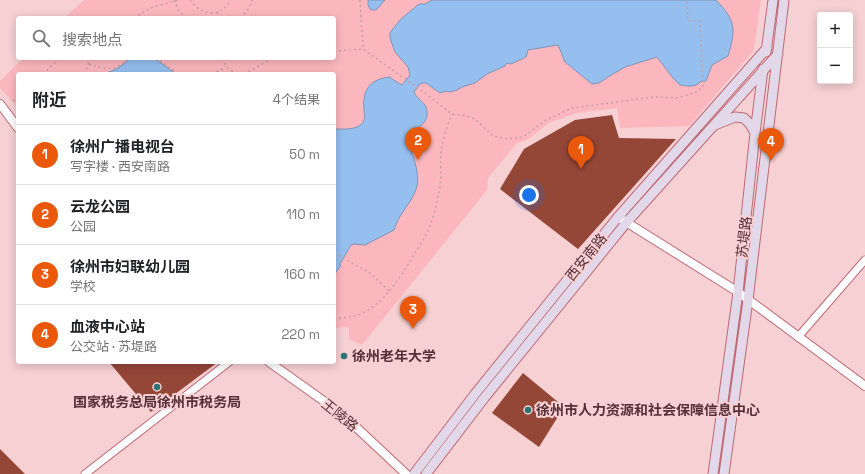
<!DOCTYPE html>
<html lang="zh">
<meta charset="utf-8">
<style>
:root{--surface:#fff;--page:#f6f6f6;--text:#202124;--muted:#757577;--line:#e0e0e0;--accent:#ea580c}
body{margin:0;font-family:"Space Grotesk","Noto Sans SC",sans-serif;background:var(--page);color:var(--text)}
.controls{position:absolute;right:12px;top:12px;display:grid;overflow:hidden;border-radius:4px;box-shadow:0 2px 10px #0003}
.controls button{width:36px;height:36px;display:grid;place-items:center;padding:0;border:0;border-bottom:1px solid var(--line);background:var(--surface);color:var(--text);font:20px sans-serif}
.you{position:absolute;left:529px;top:195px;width:14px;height:14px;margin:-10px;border:3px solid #fff;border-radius:50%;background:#1a73e8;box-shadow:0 0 0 6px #1a73e833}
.badge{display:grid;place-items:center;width:26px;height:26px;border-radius:50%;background:var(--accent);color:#fff;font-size:13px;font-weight:700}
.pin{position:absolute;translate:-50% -33px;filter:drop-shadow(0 1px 2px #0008)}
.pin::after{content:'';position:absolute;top:21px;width:14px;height:12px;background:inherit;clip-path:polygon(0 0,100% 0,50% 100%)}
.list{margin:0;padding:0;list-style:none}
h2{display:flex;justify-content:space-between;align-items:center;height:52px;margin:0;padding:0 16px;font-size:17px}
h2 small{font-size:13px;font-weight:400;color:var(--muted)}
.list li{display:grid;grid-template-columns:26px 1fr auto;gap:12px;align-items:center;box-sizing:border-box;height:60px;padding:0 16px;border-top:1px solid var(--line)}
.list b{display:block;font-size:15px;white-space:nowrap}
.list p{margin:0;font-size:13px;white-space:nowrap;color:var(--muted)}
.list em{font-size:13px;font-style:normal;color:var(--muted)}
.icon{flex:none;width:22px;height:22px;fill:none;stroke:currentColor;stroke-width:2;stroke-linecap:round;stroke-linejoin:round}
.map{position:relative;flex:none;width:865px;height:474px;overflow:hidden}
.search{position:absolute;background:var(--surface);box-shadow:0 2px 10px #0003;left:16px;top:16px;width:320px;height:44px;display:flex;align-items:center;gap:10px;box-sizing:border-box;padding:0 14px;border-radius:4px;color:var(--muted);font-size:15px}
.panel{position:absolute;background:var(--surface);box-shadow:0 2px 10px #0003;left:16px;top:72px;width:320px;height:292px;border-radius:4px}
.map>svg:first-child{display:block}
</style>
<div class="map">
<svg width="865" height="474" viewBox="0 0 865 474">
<rect width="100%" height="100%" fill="#f6d0d3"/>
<!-- green -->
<path fill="#fcb7be" d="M84,0H761L754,50L689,126L620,128L617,108L576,113L549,123L527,140L517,143L488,178L487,190L362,345L349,339V327L334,328V74H18V108L0,88V81L23,58H334V18H64Z"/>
<!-- water -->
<path fill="#95bfef" stroke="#8294b7" d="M368,0H385L376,10H373L370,9L368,5Z
M432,0H716C736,21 736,29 728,56L712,65L706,81L700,82C695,88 687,86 680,85L673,78L657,57L625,67L613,74L599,83L592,84L565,62L558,45L528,50L526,57L511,64L507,63L506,64L505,66L487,74L475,83L462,87L457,90L450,92L447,91L440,93L426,83H423L420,84L414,92C417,100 427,102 427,112C428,122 422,123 417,130C413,134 412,139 411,144C410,150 412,154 414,159C417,169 420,182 415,192C409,206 398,215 394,230L365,245L354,244L351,245L340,264L341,265L334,275V129C342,129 352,130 359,126C369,120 362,110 364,100C365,85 375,79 389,77L402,85L410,75L408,67L395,52L390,38V33L392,30L401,19L419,4H425Z
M130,58H154L176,74H103C115,70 120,68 130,58Z"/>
<!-- building -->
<path fill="#944637" d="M612,115L619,138L676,139L578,249L500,189L524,149L575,120Z
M109,362H218L151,412Z
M523,373L564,407L539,447L492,413Z
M0,449L25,474H0Z"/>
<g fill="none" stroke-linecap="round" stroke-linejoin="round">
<defs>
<path id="minor" d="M798,337L865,260
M85,474L229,362"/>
<path id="tertiary" d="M0,104L18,128
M618,217L738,292L865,386
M269,362L342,414L406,474"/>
<path id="secondary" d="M766,52L773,0
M715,125L735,117L744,118L750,124L755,133
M414,474L475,394L618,217L767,48
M426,474L485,397L626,223L778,54
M713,474L738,292L755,133L763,69
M724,474L748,300L784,0"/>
</defs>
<!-- minor casing -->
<use href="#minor" stroke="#bf6974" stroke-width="9"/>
<!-- tertiary casing -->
<use href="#tertiary" stroke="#bf6974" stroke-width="10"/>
<!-- secondary casing -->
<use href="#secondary" stroke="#bf6974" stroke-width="11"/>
<!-- path -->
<path stroke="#c59fa3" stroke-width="1.5" stroke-dasharray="2 3" stroke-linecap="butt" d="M174,0L178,9L185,18
M190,0C201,16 221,18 231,0
M360,0L363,48
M217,12L219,18
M134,18L150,8L179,0
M241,18C246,13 250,7 252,0
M334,51L363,49L425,93L452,114L467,116L475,119L493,136L508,139L523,137L546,120L572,108L654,97L677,98L696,92L703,87L700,21H688L687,0
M156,58L179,74
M224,58C224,67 230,71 239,74
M89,64C103,69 117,72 128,58
M43,74L60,58
M85,74L90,58
M212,74L223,69L225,66
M244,74L273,58
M13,101L18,96
M334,253L370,273L389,291
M334,319C343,318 352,317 361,314C386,302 403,274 416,251C420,245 424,239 427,233C432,223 437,203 439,192C442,180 440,167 441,155C442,141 446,128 452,114"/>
<!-- minor -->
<use href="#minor" stroke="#fff" stroke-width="7"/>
<!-- tertiary -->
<use href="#tertiary" stroke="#fff" stroke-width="8"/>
<!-- secondary -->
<use href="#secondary" stroke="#e3d8e9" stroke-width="9"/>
</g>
<!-- markers -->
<g fill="#2b7573" stroke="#f6d0d3" stroke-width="1.5">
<circle cx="344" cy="356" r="4"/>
<circle cx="157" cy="387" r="4"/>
<circle cx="528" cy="410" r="4"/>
</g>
<g text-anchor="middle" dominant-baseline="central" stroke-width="4" stroke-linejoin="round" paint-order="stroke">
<!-- street labels -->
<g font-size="14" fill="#563035" stroke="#f6d0d3">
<text transform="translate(744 237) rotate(-83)">苏堤路</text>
<text transform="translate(586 257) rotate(-51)">西安南路</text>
<text transform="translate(340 415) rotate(39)">王陵路</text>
</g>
<!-- poi labels -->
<g font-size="14" font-weight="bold" fill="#563035" stroke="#f6d0d3" text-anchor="start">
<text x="352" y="356">徐州老年大学</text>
<text x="157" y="402" text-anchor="middle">国家税务总局徐州市税务局</text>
<text x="536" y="410">徐州市人力资源和社会保障信息中心</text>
</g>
</g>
</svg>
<div class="controls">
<button>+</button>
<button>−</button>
</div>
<div class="you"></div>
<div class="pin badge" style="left:581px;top:169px">1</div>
<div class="pin badge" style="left:418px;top:160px">2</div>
<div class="pin badge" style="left:413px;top:329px">3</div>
<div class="pin badge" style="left:771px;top:161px">4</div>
<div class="search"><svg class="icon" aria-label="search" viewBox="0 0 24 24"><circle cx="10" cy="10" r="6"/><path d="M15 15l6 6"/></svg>搜索地点</div>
<section class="panel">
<h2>附近<small>4个结果</small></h2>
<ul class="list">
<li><span class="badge">1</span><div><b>徐州广播电视台</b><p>写字楼 · 西安南路</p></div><em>50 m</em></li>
<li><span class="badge">2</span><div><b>云龙公园</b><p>公园</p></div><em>110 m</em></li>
<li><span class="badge">3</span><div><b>徐州市妇联幼儿园</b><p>学校</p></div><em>160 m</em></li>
<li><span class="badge">4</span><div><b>血液中心站</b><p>公交站 · 苏堤路</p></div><em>220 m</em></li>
</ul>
</section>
</div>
